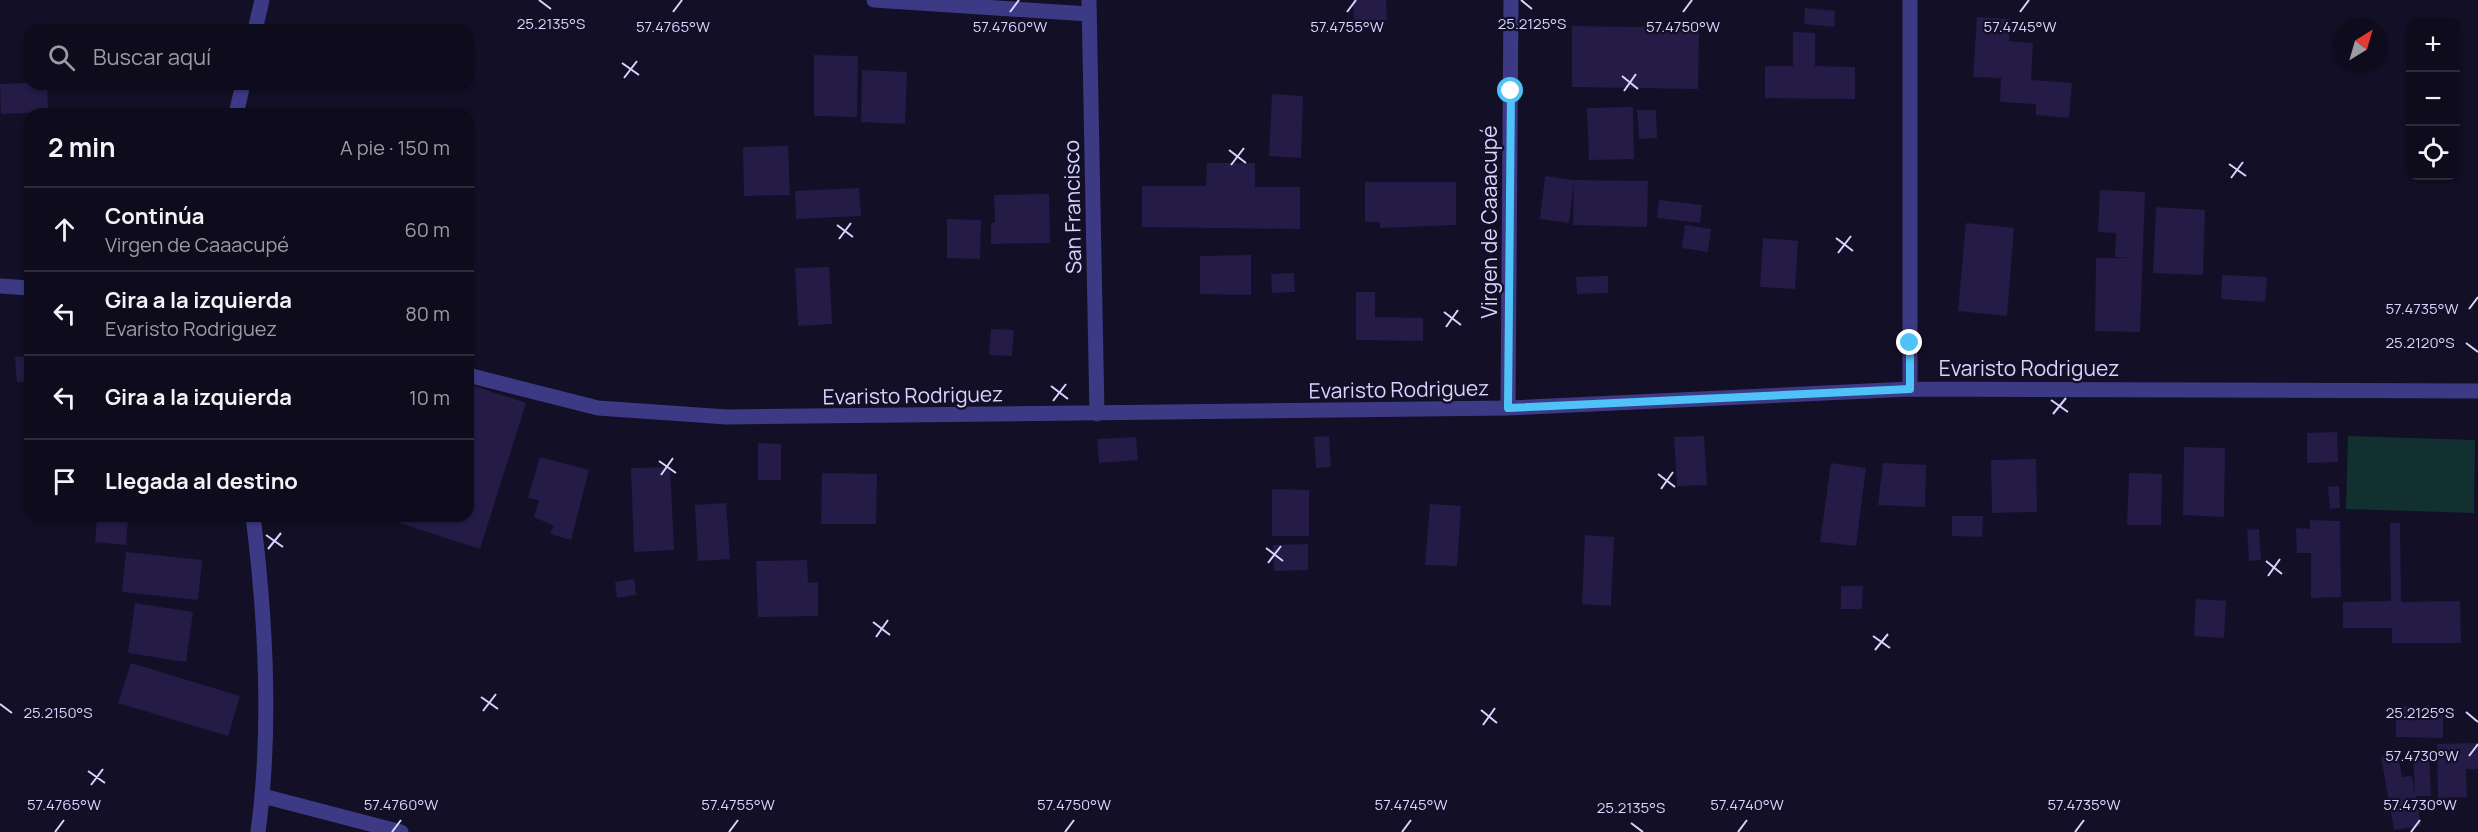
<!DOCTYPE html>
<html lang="es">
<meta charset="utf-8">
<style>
:root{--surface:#0e0b1c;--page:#171425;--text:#f1f3f6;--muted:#9b9ba3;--line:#2e2b3b}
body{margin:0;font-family:Manrope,sans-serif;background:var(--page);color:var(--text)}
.controls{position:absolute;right:18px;top:18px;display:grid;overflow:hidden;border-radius:12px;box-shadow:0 2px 4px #0004}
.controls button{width:54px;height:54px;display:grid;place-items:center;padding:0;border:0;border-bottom:2px solid var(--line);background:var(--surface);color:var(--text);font:30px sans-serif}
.compass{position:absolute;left:2334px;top:18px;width:54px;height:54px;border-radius:50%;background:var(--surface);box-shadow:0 2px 4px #0004;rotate:37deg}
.stop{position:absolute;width:18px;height:18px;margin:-14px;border:4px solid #4fc3f7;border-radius:50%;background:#fff}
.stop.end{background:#4fc3f7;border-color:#fff;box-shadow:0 2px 6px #0008}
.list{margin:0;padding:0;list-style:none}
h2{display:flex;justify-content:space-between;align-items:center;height:78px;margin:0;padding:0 24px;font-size:26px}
h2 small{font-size:20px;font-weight:400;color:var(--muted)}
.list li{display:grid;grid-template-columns:39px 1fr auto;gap:18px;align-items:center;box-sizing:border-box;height:84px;padding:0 24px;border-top:2px solid var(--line)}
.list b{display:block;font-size:22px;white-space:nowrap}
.list p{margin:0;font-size:20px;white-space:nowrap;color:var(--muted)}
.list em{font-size:20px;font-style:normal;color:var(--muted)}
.icon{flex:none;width:33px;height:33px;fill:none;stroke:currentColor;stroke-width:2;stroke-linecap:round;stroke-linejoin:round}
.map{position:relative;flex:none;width:2478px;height:832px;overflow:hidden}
.search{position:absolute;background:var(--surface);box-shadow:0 2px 4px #0004;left:24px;top:24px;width:450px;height:66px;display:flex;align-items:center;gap:15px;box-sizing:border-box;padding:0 21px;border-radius:18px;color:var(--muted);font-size:22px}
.panel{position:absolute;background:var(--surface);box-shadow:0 2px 4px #0004;left:24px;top:108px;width:450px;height:414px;border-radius:18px}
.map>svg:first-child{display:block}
</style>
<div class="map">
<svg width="2478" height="832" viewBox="0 0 2478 832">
<rect width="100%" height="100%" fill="#130f26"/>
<!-- pitch -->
<path fill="#12302f" d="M2348,436L2475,440L2474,513L2346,509Z"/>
<!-- building -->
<path fill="#241b47" d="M1353,0H1386L1387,20L1354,22Z
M1805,8L1835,11L1834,27L1804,24Z
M1977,17L2010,19L2009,41L2033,43L2031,80L2072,83L2069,118L2036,115V104L2000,102L2001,78L1973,77Z
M1572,26L1699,28L1698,89L1572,87Z
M1793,32L1815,33V66L1855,67V99L1765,98V66H1793Z
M814,55L858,56L857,117L814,116Z
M862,70L907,72L905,124L861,122Z
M30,83L47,84L48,112L1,114L0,84Z
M1272,94L1303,96L1301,158L1269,156Z
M1633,107L1634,159L1589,160L1587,108Z
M1637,110H1656L1657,138L1639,139Z
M788,146L790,195L744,196L743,147Z
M1207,163H1255V187H1300V229L1142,227V186H1206Z
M1545,176L1574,180L1648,181L1647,227L1573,225L1574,183L1569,223L1540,219Z
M1365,182H1456V225L1380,228V222H1365Z
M859,188L861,216L796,219L795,191Z
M2100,190L2145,192L2140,332L2095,331L2096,258H2130L2115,257L2116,233L2098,232Z
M30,194V218H29L25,195Z
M1049,194L1050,243L991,244V223H995L994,195Z
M1659,200L1702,205L1700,223L1657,218Z
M2156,207L2205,210L2203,275L2153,273Z
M947,219L981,220L980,259L947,258Z
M1966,223L2014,228L2007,316L1958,311Z
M1685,225L1711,229L1708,252L1682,248Z
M1763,238L1798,241L1795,289L1760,287Z
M1251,255V295L1200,294V256Z
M829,267L832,324L798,326L795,268Z
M1294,273L1295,292L1272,293L1271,274Z
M2222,275L2267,277L2265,302L2221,299Z
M1608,276V293L1577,294L1576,277Z
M1356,292H1375V317L1423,318V341L1356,340Z
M991,329L1014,330L1012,356L989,355Z
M30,356V381L17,382L15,357Z
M468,384L526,403L480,549L378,516H468Z
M2337,432L2338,462L2307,463V433Z
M1329,436L1331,467L1316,468L1314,437Z
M1704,436L1707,485L1677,486L1674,437Z
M1136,437L1138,460L1099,463L1097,439Z
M758,443L781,444V480H758Z
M2184,447L2225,448L2224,517L2183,515Z
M540,457L589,470L571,540L550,534L554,526L534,517L539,500L528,498Z
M2036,459L2037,512L1992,513L1991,460Z
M1831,463L1866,468L1856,546L1820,542Z
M1883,463L1926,465L1925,507L1878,505Z
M670,467L674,550L634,552L631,468Z
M822,473L877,474L876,524H821Z
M2129,473L2162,474L2161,525H2127Z
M2339,486L2340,508L2330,509L2328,487Z
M1272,489L1309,490V536H1272Z
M726,503L730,559L698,561L695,505Z
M1430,504L1461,506L1457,566L1425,565Z
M1952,516H1983L1982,537L1952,536Z
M97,517L128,520L126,545L95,542Z
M2310,520L2340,521L2341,597L2311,598V553H2297L2296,528L2310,529Z
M2390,523H2400L2401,602L2460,601L2461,643H2392V628H2343V602L2391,601Z
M2259,529L2261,560L2249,561L2247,530Z
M1585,535L1614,537L1611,606L1582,604Z
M1308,544V570L1274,571L1273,545Z
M126,552L202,560L198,600L122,592Z
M807,560L808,583L818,582V616L758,617L756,561Z
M634,579L636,595L617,598L615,582Z
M1841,586H1863L1862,609H1841Z
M2196,599L2226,601L2224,638L2194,636Z
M135,603L193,612L186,662L128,653Z
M131,663L240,696L228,736L118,703Z
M2396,706L2443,707V738L2396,737Z
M2478,743V769H2466L2467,797L2438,798L2437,744Z
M2398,754L2402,777L2412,776L2415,794L2413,755L2429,754L2431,796H2416L2421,826L2394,830L2381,757Z"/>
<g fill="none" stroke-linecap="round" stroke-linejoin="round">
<!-- minor -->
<path stroke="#3d3a85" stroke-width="15" d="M874,0L1089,14
M1089,0L1097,414
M0,286L30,288
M468,375L598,408L727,417L1508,408L1910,389L2478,391
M1910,389V0
M1508,408L1511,0
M263,796L401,832"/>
<!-- tertiary -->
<path stroke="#3d3a85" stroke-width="15" d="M255,30L262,0
M236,114L243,84
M253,516C266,620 272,728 258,832"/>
</g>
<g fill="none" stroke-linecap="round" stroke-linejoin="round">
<!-- route -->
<path stroke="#4fc3f7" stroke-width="8" d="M1511,91L1508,408L1910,389V343"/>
</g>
<!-- ticks -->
<path fill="none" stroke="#d9d4ff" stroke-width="2" d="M539,0L551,9M1521,0L1532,9M673,12L682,0M1010,12L1019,0M1347,12L1356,0M1683,12L1692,0M2020,12L2029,0M622,63L639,75M1622,76L1638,89M624,78L637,61M1624,91L1636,74M1229,150L1246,163M2229,164L2246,176M1231,165L1244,148M2231,178L2243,162M837,225L853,237M1836,238L1853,251M839,239L851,223M1838,253L1851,236M2469,309L2478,297M1444,312L1461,325M1446,327L1458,310M2466,343L2478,352M1051,386L1068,399M2051,400L2068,412M1053,401L1066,384M2053,414L2066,398M659,461L676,473M1658,474L1675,487M661,475L673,458M1661,489L1673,472M266,535L283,547M1266,548L1283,561M268,549L281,533M2266,561L2282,574M1268,563L1281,546M2268,576L2280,559M873,622L890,635M1873,636L1890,648M876,637L888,620M1875,650L1888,634M481,697L498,709M0,704L12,713M1481,710L1497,723M483,711L496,694M2466,712L2478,722M1483,725L1495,708M2469,756L2478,744M88,771L105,783M91,785L103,769M1631,823L1643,832M55,832L64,820M392,832L401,820M729,832L738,820M1065,832L1074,820M1402,832L1411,820M1738,832L1747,820M2075,832L2084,820M2411,832L2420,820"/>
<g text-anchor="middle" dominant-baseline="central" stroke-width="4.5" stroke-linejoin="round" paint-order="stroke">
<!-- street labels -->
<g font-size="21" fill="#d9d4ff" stroke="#130f26">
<text transform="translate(1072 207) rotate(-91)">San Francisco</text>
<text transform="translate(1489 222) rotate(-90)">Virgen de Caaacupé</text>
<text x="2029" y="368">Evaristo Rodriguez</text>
<text transform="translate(1399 389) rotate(-1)">Evaristo Rodriguez</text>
<text transform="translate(913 395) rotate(-1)">Evaristo Rodriguez</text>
</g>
</g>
<g font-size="15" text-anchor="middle" fill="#d9d4ff" stroke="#130f26" stroke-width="4.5" stroke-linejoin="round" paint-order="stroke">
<text x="1532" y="29">25.2125°S</text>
<text x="551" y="29">25.2135°S</text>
<text x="673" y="32">57.4765°W</text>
<text x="1010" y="32">57.4760°W</text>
<text x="1347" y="32">57.4755°W</text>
<text x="1683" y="32">57.4750°W</text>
<text x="2020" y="32">57.4745°W</text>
<text x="2422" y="314">57.4735°W</text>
<text x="2420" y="348">25.2120°S</text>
<text x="2420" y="718">25.2125°S</text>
<text x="58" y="718">25.2150°S</text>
<text x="2422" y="761">57.4730°W</text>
<text x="64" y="810">57.4765°W</text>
<text x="401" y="810">57.4760°W</text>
<text x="738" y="810">57.4755°W</text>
<text x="1074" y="810">57.4750°W</text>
<text x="1411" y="810">57.4745°W</text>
<text x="1747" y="810">57.4740°W</text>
<text x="2084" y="810">57.4735°W</text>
<text x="2420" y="810">57.4730°W</text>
<text x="1631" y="813">25.2135°S</text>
</g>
</svg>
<div class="controls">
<button>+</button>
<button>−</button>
<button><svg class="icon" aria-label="locate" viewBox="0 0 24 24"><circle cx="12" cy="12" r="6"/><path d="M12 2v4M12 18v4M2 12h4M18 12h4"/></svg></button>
</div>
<svg class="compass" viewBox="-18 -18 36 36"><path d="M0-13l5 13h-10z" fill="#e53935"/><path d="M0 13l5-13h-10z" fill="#9b9ba3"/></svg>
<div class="stop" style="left:1511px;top:91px"></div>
<div class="stop end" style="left:1910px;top:343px"></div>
<div class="search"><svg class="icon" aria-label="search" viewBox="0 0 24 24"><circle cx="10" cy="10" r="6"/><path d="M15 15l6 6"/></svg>Buscar aquí</div>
<section class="panel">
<h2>2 min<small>A pie · 150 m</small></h2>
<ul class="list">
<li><svg class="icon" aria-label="ahead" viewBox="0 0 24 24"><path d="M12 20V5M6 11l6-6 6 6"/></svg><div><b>Continúa</b><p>Virgen de Caaacupé</p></div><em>60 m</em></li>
<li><svg class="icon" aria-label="left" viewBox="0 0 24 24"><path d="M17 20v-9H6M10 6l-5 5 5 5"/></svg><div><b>Gira a la izquierda</b><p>Evaristo Rodriguez</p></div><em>80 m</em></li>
<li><svg class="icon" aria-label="left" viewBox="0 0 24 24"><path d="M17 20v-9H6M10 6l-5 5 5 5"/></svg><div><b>Gira a la izquierda</b></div><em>10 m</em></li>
<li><svg class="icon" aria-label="arrive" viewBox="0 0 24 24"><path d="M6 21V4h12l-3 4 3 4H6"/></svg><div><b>Llegada al destino</b></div></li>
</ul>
</section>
</div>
